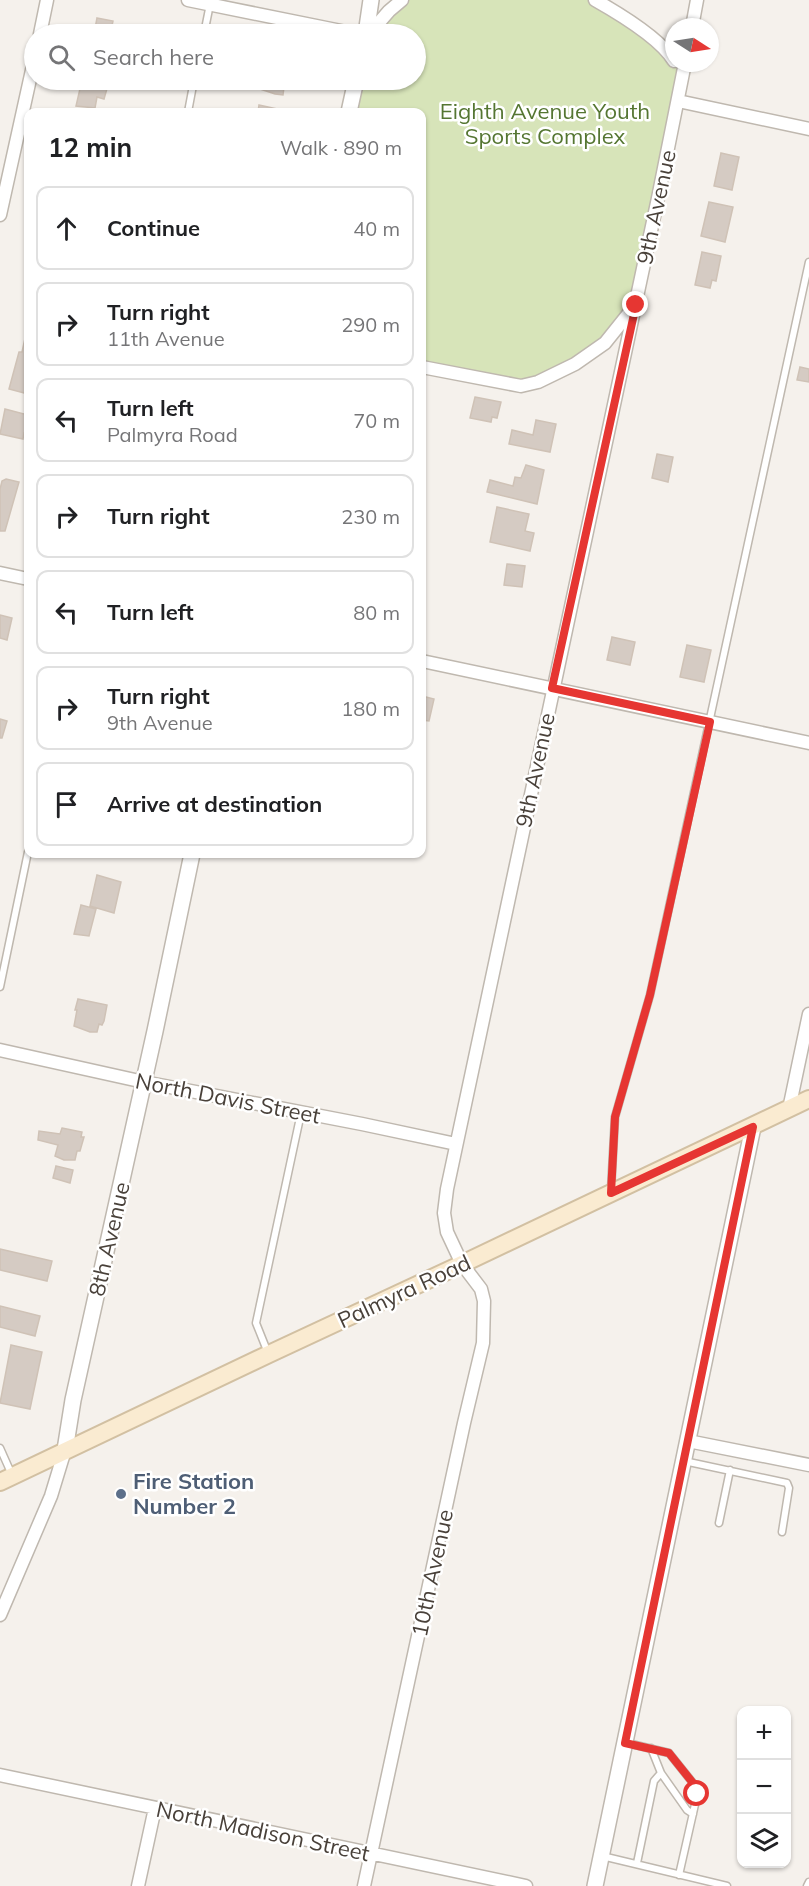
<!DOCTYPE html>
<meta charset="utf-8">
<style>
:root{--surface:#fff;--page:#f2f2f2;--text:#202124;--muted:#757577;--line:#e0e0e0}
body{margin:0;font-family:Mulish,sans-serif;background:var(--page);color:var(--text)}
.controls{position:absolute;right:18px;bottom:18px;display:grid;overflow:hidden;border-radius:12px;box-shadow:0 2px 4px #0004}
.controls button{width:54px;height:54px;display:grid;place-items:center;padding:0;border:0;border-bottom:2px solid var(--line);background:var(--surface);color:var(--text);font:30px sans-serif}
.compass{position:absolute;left:665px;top:18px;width:54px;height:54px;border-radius:50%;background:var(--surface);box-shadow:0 2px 4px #0004;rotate:102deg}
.stop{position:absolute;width:18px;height:18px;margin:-14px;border:4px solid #e63632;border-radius:50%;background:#fff}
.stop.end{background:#e63632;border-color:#fff;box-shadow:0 2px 6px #0008}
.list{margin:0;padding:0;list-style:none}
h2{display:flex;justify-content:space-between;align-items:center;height:78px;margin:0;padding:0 24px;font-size:26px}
h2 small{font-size:20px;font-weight:400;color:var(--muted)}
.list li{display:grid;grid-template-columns:39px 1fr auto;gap:18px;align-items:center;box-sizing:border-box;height:84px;margin:0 12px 12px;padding:0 12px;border:2px solid var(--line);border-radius:12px}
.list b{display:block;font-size:22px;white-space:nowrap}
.list p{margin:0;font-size:20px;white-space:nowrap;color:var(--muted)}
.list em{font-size:20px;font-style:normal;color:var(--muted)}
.icon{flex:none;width:33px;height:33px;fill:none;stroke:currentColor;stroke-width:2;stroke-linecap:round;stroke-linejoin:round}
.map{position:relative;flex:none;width:809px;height:1886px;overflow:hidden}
.search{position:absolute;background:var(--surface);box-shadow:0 2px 4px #0004;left:24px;top:24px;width:402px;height:66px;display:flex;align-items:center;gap:15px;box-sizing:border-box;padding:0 21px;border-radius:33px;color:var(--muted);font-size:22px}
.panel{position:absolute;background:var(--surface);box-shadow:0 2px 4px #0004;left:24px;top:108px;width:402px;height:750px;border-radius:12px}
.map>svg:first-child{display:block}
</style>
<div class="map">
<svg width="809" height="1886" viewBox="0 0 809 1886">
<rect width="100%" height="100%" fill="#f5f1ec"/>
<!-- green -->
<path fill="#d7e4b9" d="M404,0H592L669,55L681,75L634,304L604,342L557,373L521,384L422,365V112H350L358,80H416V34H371Z"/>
<!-- building -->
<path fill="#d5cbc3" stroke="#cfc2b6" stroke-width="1.5" d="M97,18L113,21L110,34H94Z
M82,80H102L101,85H108L104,99L97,97L95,108L76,106Z
M253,80H289L288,88L284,87L283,95L275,94L260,89L262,82Z
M259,105L282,110L281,112H258Z
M721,153L739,157L732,190L714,186Z
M709,202L733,207L725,242L701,236Z
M702,252L721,256L716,281L712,280L710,288L695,285Z
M28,325V394L9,389L19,352H22Z
M800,367L809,369V382L797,380Z
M475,397L501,402L497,418L492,417L491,422L470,418Z
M5,409L28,415V434L24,433L23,439L0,434Z
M536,420L556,424L550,452L509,444L512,430L533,435Z
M657,454L673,457L668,482L652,478Z
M526,465L544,470L537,504L487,492L490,480L513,486L515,477L521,478Z
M6,479L19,482L5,531H0V489L2,481Z
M497,507L529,514L525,531L534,533L530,551L490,542Z
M507,564L525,566L522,587L504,585Z
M0,615L12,618L7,640L0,638Z
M612,637L635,642L630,665L607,660Z
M687,645L711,650L704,682L680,677Z
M422,696L434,699L429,721L422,720Z
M0,719L7,721L2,738H0Z
M97,875L121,882L114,913L90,906Z
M81,905L96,909L89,936L74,934Z
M78,999L107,1005L104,1021L102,1025L99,1024L97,1032H90L74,1026L77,1010H75Z
M62,1128L82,1132L81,1137H84L80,1151H77L75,1160H64L55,1156L58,1145L38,1140L39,1131L60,1134Z
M56,1166L73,1170L70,1183L53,1178Z
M0,1249L52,1261L47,1281L0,1270Z
M0,1306L40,1316L35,1336L0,1327Z
M11,1345L42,1352L30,1409L0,1403Z"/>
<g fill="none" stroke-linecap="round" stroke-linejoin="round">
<defs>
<path id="service" d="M204,34L210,4
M188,112L194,80
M0,987L28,852
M611,1190L615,1117L650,995L809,262
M268,1353L256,1323L301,1113
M0,1448L12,1475
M684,1461L787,1483L789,1488L782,1532
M719,1523L730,1470
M627,1743L669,1753L693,1783L696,1788V1800L679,1875
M661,1773L687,1810L693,1814
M602,1856L727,1886
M637,1863L654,1781L661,1773L651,1748
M807,1886L809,1882"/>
<path id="minor" d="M188,0L356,34
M595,0C618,13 660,38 674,61
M692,27L697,0
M40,34L47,0
M369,34L389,11L402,0
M678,101L809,129
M0,215L34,61
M422,367L521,386L538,382L575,364L605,343L633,308
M0,573L28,579
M422,661L809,743
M0,1050L144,1082L362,1124L456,1144
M789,1109L809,1014
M688,1441L809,1465
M0,1615L51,1496L65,1450
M0,1775L526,1886
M138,1886L155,1808
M364,1886L464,1423L483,1343L484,1301L481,1289L462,1264L447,1232L444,1213L447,1189L658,198L685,63"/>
<path id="tertiary" d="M366,34L371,0
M349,112L356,80
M65,1450L73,1400L155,1031L192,854
M595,1886L753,1127"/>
<path id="secondary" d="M0,1482L269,1354L462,1264L809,1099"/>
</defs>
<!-- service casing -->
<use href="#service" stroke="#bfb8af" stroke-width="9"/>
<!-- minor casing -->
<use href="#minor" stroke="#bfb8af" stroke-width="15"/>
<!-- tertiary casing -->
<use href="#tertiary" stroke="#bfb8af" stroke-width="18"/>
<!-- secondary casing -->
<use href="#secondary" stroke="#d2c0a2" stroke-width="20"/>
<!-- service -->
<use href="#service" stroke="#fff" stroke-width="6"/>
<!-- minor -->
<use href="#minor" stroke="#fff" stroke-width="12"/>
<!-- tertiary -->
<use href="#tertiary" stroke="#fff" stroke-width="15"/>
<!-- secondary -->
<use href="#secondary" stroke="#faebd1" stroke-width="16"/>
</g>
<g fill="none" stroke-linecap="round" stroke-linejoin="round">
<!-- route -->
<path stroke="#e63632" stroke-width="8" d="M636,305L552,688L710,722L650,995L615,1117L611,1193L753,1127L625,1743L669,1753L693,1783L697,1794"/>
</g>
<!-- markers -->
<circle fill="#5c6f8a" stroke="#fff" stroke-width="2" cx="121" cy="1494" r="6"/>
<g text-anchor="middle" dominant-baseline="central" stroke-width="5" stroke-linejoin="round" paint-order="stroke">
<!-- park labels -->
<g font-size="22" fill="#557632" stroke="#fff">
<text x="545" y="111">Eighth Avenue Youth<tspan x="545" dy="25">Sports Complex</tspan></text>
</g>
<!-- street labels -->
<g font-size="22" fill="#49413a" stroke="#fff">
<text transform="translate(656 207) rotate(-78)">9th Avenue</text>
<text transform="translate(535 770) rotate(-78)">9th Avenue</text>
<text transform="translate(228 1098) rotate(11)">North Davis Street</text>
<text transform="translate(109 1239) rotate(-77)">8th Avenue</text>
<text transform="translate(404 1291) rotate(-25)">Palmyra Road</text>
<text transform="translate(432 1573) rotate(-78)">10th Avenue</text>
<text transform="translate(263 1831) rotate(12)">North Madison Street</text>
</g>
<!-- service labels -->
<g font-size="22" font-weight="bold" fill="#4e5e75" stroke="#fff" text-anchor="start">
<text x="133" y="1481">Fire Station<tspan x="133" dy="25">Number 2</tspan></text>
</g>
</g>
</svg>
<div class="controls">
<button>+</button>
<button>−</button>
<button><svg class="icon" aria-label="layers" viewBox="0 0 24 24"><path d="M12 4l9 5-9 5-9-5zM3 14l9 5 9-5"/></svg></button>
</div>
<svg class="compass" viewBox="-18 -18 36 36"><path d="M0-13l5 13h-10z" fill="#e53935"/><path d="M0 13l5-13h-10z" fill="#757577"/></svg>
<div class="stop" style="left:697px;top:1794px"></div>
<div class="stop end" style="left:636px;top:305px"></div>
<div class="search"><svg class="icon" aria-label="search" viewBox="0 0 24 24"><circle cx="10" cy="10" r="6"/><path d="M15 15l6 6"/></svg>Search here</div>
<section class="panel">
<h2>12 min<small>Walk · 890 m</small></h2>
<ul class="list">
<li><svg class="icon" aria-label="ahead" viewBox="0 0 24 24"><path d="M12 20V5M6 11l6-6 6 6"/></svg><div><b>Continue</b></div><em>40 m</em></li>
<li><svg class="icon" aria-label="right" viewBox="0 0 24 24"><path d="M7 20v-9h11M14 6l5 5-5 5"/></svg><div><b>Turn right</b><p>11th Avenue</p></div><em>290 m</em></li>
<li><svg class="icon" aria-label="left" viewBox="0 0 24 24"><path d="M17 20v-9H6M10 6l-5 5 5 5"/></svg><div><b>Turn left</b><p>Palmyra Road</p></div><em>70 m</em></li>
<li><svg class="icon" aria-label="right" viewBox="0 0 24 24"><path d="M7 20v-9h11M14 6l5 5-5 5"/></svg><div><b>Turn right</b></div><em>230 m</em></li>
<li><svg class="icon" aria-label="left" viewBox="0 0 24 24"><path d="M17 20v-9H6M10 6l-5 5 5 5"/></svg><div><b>Turn left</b></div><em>80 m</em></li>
<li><svg class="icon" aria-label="right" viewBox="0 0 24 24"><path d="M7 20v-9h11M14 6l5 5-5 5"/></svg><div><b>Turn right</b><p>9th Avenue</p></div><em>180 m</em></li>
<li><svg class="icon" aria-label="arrive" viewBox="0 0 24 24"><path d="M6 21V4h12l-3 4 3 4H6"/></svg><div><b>Arrive at destination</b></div></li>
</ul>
</section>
</div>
